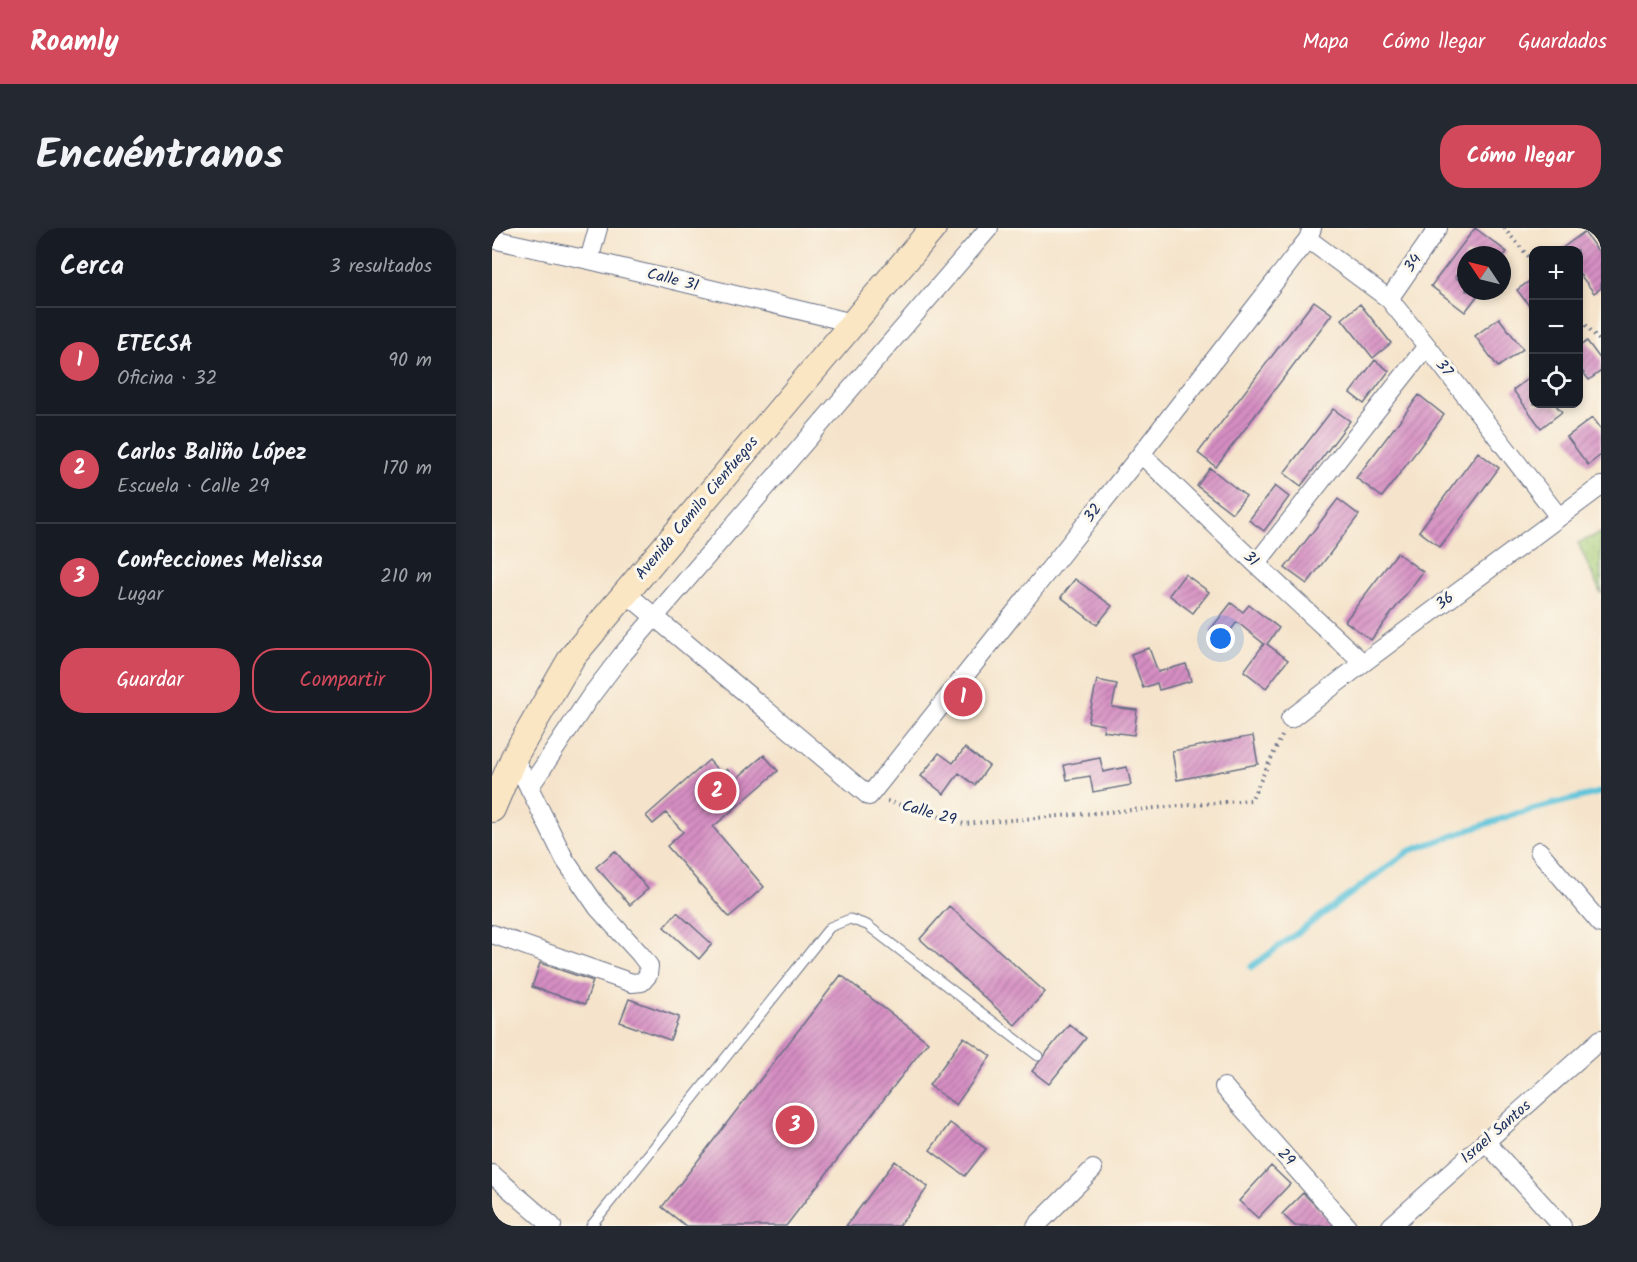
<!DOCTYPE html>
<html lang="es">
<meta charset="utf-8">
<style>
:root{--surface:#171b24;--page:#242831;--text:#f1f3f6;--muted:#9ea1a6;--line:#363941;--accent:#d1495b}
body{margin:0;font-family:Kalam,sans-serif;background:var(--page);color:var(--text)}
.controls{position:absolute;right:18px;top:18px;display:grid;overflow:hidden;border-radius:12px;box-shadow:0 3px 9px #0003}
.controls button{width:54px;height:54px;display:grid;place-items:center;padding:0;border:0;border-bottom:2px solid var(--line);background:var(--surface);color:var(--text);font:30px sans-serif}
.compass{position:absolute;left:965px;top:18px;width:54px;height:54px;border-radius:50%;background:var(--surface);box-shadow:0 3px 9px #0003;rotate:305deg}
.you{position:absolute;left:729px;top:411px;width:21px;height:21px;margin:-15px;border:4px solid #fff;border-radius:50%;background:#1a73e8;box-shadow:0 0 0 9px #1a73e833}
.badge{display:grid;place-items:center;width:39px;height:39px;border-radius:50%;background:var(--accent);color:#fff;font-size:20px;font-weight:700}
.pin{position:absolute;translate:-50% -50%;border:3px solid #fff;box-shadow:0 2px 6px #0006}
.list{margin:0;padding:0;list-style:none}
h2{display:flex;justify-content:space-between;align-items:center;height:78px;margin:0;padding:0 24px;font-size:26px}
h2 small{font-size:20px;font-weight:400;color:var(--muted)}
.list li{display:grid;grid-template-columns:39px 1fr auto;gap:18px;align-items:center;box-sizing:border-box;height:108px;padding:0 24px;border-top:2px solid var(--line)}
.list b{display:block;font-size:22px;white-space:nowrap}
.list p{margin:0;font-size:20px;white-space:nowrap;color:var(--muted)}
.list em{font-size:20px;font-style:normal;color:var(--muted)}
.actions{display:flex;gap:12px;padding:18px 24px}
.actions a{flex:1;padding:14px 0;border:2px solid var(--accent);border-radius:24px;text-align:center;font-size:21px;color:var(--accent)}
.actions .main{background:var(--accent);color:#fff}
.icon{flex:none;width:33px;height:33px;fill:none;stroke:currentColor;stroke-width:2;stroke-linecap:round;stroke-linejoin:round}
.map{position:relative;flex:none;width:1109px;height:998px;overflow:hidden;border-radius:24px}
header{display:flex;align-items:center;gap:36px;box-sizing:border-box;height:84px;padding:0 30px;background:var(--accent);color:#fff}
header strong{font-size:28px}
nav{display:flex;gap:33px;margin-inline-start:auto;font-size:21px}
.intro{display:flex;align-items:center;justify-content:space-between;box-sizing:border-box;height:144px;padding:0 36px}
h1{margin:0;font-size:42px}
.button{padding:15px 27px;border-radius:24px;background:var(--accent);color:#fff;font-size:21px;font-weight:700}
main{display:flex;gap:36px;padding:0 36px}
aside{flex:1;background:var(--surface);border-radius:24px;box-shadow:0 3px 9px #0003}
.map>svg:first-child{display:block}
</style>
<header>
<strong>Roamly</strong>
<nav><a>Mapa</a><a>Cómo llegar</a><a>Guardados</a></nav>
</header>
<div class="intro"><h1>Encuéntranos</h1><a class="button">Cómo llegar</a></div>
<main>
<aside>
<h2>Cerca<small>3 resultados</small></h2>
<ul class="list">
<li><span class="badge">1</span><div><b>ETECSA</b><p>Oficina · 32</p></div><em>90 m</em></li>
<li><span class="badge">2</span><div><b>Carlos Baliño López</b><p>Escuela · Calle 29</p></div><em>170 m</em></li>
<li><span class="badge">3</span><div><b>Confecciones Melissa</b><p>Lugar</p></div><em>210 m</em></li>
</ul>
<div class="actions"><a class="main">Guardar</a><a>Compartir</a></div>
</aside>
<div class="map">
<svg width="1109" height="998" viewBox="0 0 1109 998">
<defs>
<pattern id="garden-dots" width="8" height="8" patternUnits="userSpaceOnUse" patternTransform="scale(1.5)"><rect width="8" height="8" fill="#a7ce79"/><path d="M2 2h.1M6 6h.1" fill="none" stroke="#8fb16b" stroke-width="1.8" stroke-linecap="round"/></pattern>
<pattern id="building-hatch" width="6" height="6" patternUnits="userSpaceOnUse" patternTransform="scale(1.5)"><rect width="6" height="6" fill="#d68ec2"/><path d="M-1 1l2-2M0 6l6-6M5 7l2-2" fill="none" stroke="#ad74a1"/></pattern>
</defs>
<rect width="100%" height="100%" fill="#fbf7ec"/>
<filter id="ink" filterUnits="userSpaceOnUse"><feTurbulence type="fractalNoise" baseFrequency=".0167" numOctaves="2"/><feDisplacementMap in="SourceGraphic" scale="12" xChannelSelector="R" yChannelSelector="G"/><feConvolveMatrix kernelMatrix="1 2 1 2 8 2 1 2 1" color-interpolation-filters="sRGB"/></filter>
<filter id="wash" filterUnits="userSpaceOnUse"><feTurbulence type="fractalNoise" baseFrequency=".008" numOctaves="4" result="noise"/><feDisplacementMap in="SourceGraphic" scale="24" xChannelSelector="R" yChannelSelector="G"/><feGaussianBlur stdDeviation="1.35" result="paint"/><feColorMatrix in="noise" values="0 0 0 0 0 0 0 0 0 0 0 0 0 0 0 0 0 1.4 0 .05"/><feComposite in="paint" operator="in"/></filter>
<g filter="url(#wash)">
<rect width="100%" height="100%" fill="#f5e4cb"/>
<!-- garden -->
<path fill="url(#garden-dots)" stroke="#617e6c" stroke-width="1.5" d="M1109,305V366L1086,315Z"/>
<g fill="none" stroke-linecap="round" stroke-linejoin="round">
<!-- stream -->
<path stroke="#5cc3da" stroke-width="6" d="M759,739L917,623L1023,586L1109,564"/>
</g>
<g id="blocks">
<!-- building -->
<path fill="url(#building-hatch)" d="M983,0L1015,24L1010,30V27H974V34L963,49L974,57V63H982L986,67L973,84L939,58Z
M1092,4L1109,27V60L1102,65L1086,44V22H1070L1069,21Z
M1042,50V84L1025,62Z
M822,73L840,86L724,239L706,225Z
M868,76L899,115L881,130L850,91Z
M1007,90L1031,121L1006,139L983,108Z
M1095,113L1109,132V143L1097,152L1086,138V120Z
M883,132L897,143L872,176L858,165Z
M1042,146V176H1063L1070,184L1049,200L1021,162Z
M927,167L952,187L890,269L864,250Z
M841,181L858,193L809,258L792,245Z
M1100,190L1109,202V227L1096,237L1075,209Z
M986,224L1007,240L948,319L927,303Z
M718,240L754,268L740,285L705,258Z
M783,258L797,269L772,303L757,292Z
M846,271L867,287L815,356L793,340Z
M905,325L931,344L879,412L853,393Z
M693,346L717,364L701,385L677,367Z
M583,351L620,378L605,397L569,369Z
M739,375L751,384L757,377L787,400L775,416L796,432L774,460L752,443L772,416L745,394L731,412L718,402Z
M657,420L666,444L694,436L699,453L667,462L665,455L651,460L639,426Z
M605,452L625,456L620,479L645,482L642,507L611,503L612,497L596,494Z
M761,508L766,536L685,552L680,523Z
M473,520L497,538L483,557L467,545L452,566L429,548L447,525L461,535Z
M272,527L286,543L221,599L272,659L237,689L175,618L191,604L174,585L161,596L154,588L217,532L229,546L235,541L244,551Z
M608,530L611,544L635,539L639,557L601,564L598,548L575,552L572,537Z
M123,623L156,661L138,677L104,639Z
M457,678L553,764L523,797L428,711Z
M185,684L220,716L207,731L172,699Z
M48,735L101,753L93,776L40,759Z
M349,747L436,814L294,998H194L170,979Z
M137,771L187,789L178,812L128,794Z
M577,796L594,810L557,856L540,843Z
M472,809L499,828L464,877L437,857Z
M458,895L494,921L473,948L438,922Z
M403,933L436,959L407,998H354Z
M779,938L798,956L766,990L747,973Z
M811,965L844,998H803L790,986Z"/>
</g>
</g>
<g filter="url(#ink)">
<use href="#blocks" fill-opacity="0" stroke="#676e84" stroke-width="1.5"/>
<g fill="none" stroke-linecap="round" stroke-linejoin="round">
<defs>
<path id="lane" d="M99,998L338,699L358,691L375,697L546,828"/>
<path id="street" d="M0,11L97,32L361,95
M816,11L897,71L935,118L1067,289
M97,32L106,0
M897,71L946,0
M649,226L764,336L871,435
M764,336L935,118
M134,365L377,568L649,226L816,11L820,0
M798,491L871,435L1109,258
M37,560L98,469L130,427L497,0
M1047,623L1109,696
M0,706L140,755L150,754L156,747L157,738L148,726L106,680L73,632L22,529
M732,859L855,998
M993,913L1070,998
M0,946L60,998
M544,998L601,941
M899,998L1109,811"/>
<path id="secondary" d="M0,581L22,529L80,429L441,0"/>
</defs>
<!-- lane casing -->
<use href="#lane" stroke="#676e84" stroke-width="11"/>
<!-- street casing -->
<use href="#street" stroke="#676e84" stroke-width="20"/>
<!-- secondary casing -->
<use href="#secondary" stroke="#676e84" stroke-width="28"/>
<!-- path -->
<path stroke="#676e84" stroke-width="4" stroke-dasharray="1.5 4.5" stroke-linecap="butt" d="M1012,0L1042,35
M1086,88L1109,114
M395,573L472,596L759,572L790,508"/>
<!-- lane -->
<use href="#lane" stroke="#fff" stroke-width="9"/>
<!-- street -->
<use href="#street" stroke="#fff" stroke-width="18"/>
<!-- secondary -->
<use href="#secondary" stroke="#fbe6c3" stroke-width="26"/>
</g>
</g>
<g text-anchor="middle" dominant-baseline="central" stroke-width="6" stroke-linejoin="round" paint-order="stroke">
<!-- street labels -->
<g font-size="16" fill="#1b2f5e" stroke="#fbf7ec">
<text transform="translate(921 35) rotate(-55)">34</text>
<text transform="translate(181 52) rotate(14)">Calle 31</text>
<text transform="translate(952 140) rotate(52)">37</text>
<text transform="translate(205 280) rotate(-50)">Avenida Camilo Cienfuegos</text>
<text transform="translate(601 285) rotate(-52)">32</text>
<text transform="translate(759 331) rotate(44)">31</text>
<text transform="translate(953 373) rotate(-37)">36</text>
<text transform="translate(437 585) rotate(16)">Calle 29</text>
<text transform="translate(1004 904) rotate(-41)">Israel Santos</text>
<text transform="translate(794 929) rotate(48)">29</text>
</g>
</g>
</svg>
<div class="controls">
<button>+</button>
<button>−</button>
<button><svg class="icon" aria-label="locate" viewBox="0 0 24 24"><circle cx="12" cy="12" r="6"/><path d="M12 2v4M12 18v4M2 12h4M18 12h4"/></svg></button>
</div>
<svg class="compass" viewBox="-18 -18 36 36"><path d="M0-13l5 13h-10z" fill="#e53935"/><path d="M0 13l5-13h-10z" fill="#9ea1a6"/></svg>
<div class="you"></div>
<div class="pin badge" style="left:471px;top:469px">1</div>
<div class="pin badge" style="left:225px;top:563px">2</div>
<div class="pin badge" style="left:303px;top:897px">3</div>
</div>
</main>
